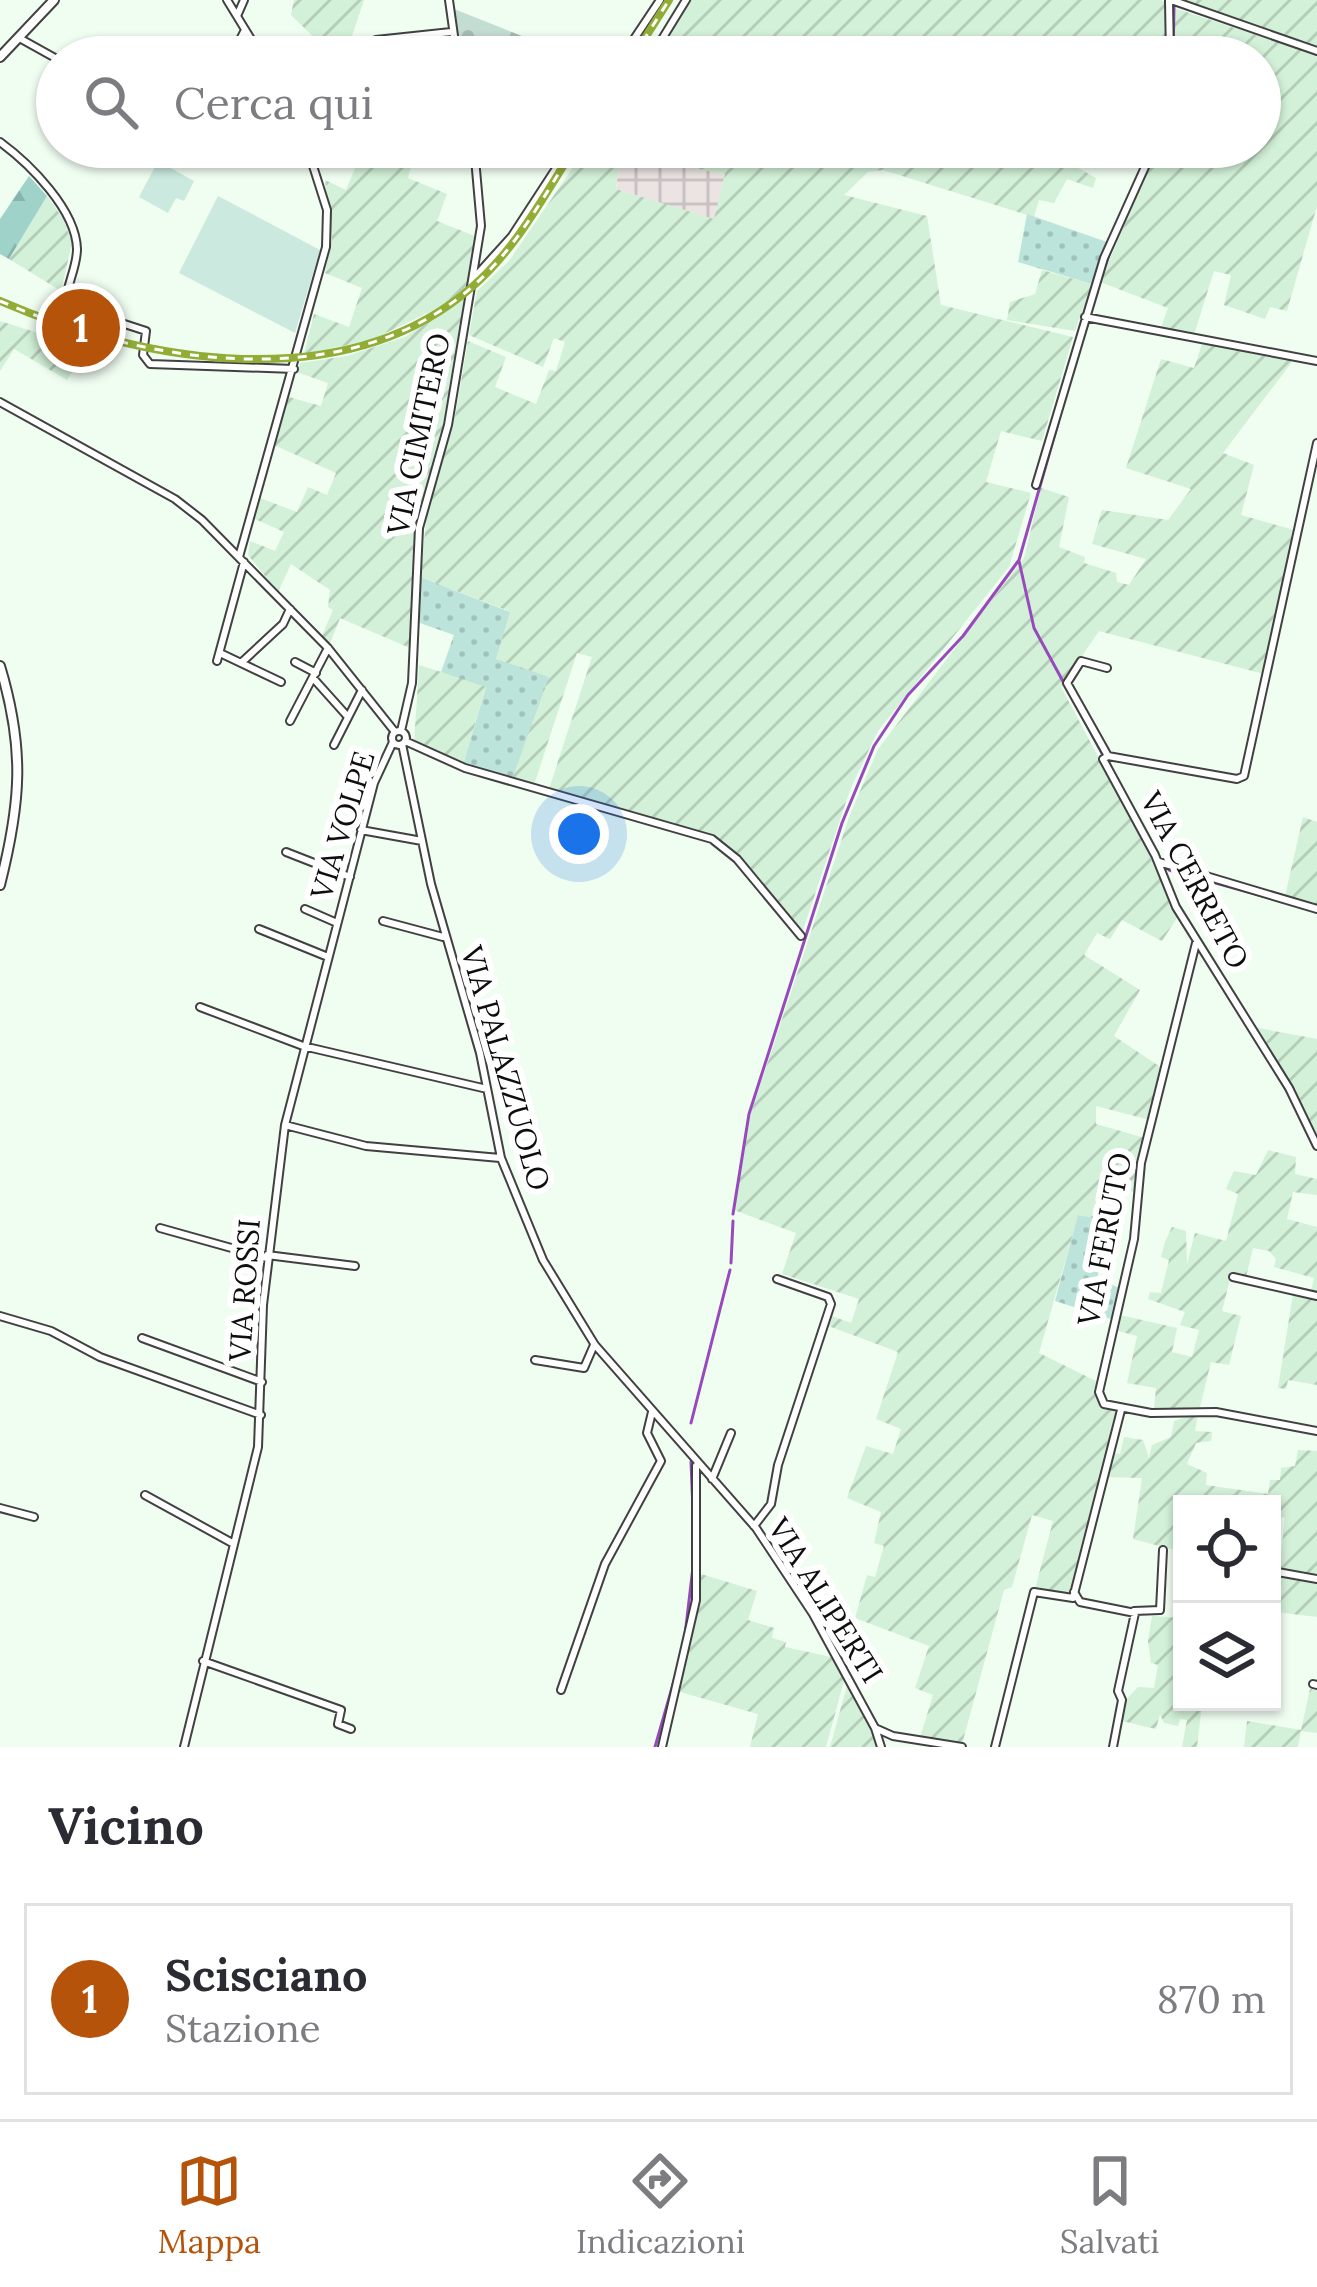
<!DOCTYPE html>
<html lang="it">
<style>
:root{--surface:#fff;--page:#f7f7f7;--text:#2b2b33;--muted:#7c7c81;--line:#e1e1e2;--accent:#b45309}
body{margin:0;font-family:Lora,serif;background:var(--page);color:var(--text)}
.controls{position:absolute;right:36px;bottom:36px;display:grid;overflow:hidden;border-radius:0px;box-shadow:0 3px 9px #0004}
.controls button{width:108px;height:108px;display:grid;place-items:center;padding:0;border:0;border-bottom:3px solid var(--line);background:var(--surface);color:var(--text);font:60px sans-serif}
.you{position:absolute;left:579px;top:834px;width:42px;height:42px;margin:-30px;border:9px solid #fff;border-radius:50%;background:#1a73e8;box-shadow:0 0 0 18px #1a73e833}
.badge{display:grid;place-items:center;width:78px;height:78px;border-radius:50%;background:var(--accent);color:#fff;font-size:39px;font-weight:700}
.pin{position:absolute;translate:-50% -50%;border:6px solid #fff;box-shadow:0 3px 12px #0006}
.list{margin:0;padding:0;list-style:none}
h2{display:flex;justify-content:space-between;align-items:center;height:156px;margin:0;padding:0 48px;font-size:51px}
h2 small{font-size:39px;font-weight:400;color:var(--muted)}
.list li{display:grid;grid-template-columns:78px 1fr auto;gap:36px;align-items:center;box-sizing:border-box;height:192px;margin:0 24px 24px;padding:0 24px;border:3px solid var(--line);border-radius:0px}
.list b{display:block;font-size:45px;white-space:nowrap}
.list p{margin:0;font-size:39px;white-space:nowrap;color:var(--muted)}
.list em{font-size:39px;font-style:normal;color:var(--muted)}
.icon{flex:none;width:66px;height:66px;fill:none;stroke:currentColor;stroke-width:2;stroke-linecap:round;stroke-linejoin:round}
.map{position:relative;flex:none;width:1317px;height:1747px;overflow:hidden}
.search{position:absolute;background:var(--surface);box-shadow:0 3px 9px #0004;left:36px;right:36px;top:36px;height:132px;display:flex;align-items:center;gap:30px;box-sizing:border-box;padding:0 42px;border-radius:66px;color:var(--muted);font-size:45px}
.sheet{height:372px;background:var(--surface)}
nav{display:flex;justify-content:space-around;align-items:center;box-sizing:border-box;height:168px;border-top:3px solid var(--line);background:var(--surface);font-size:33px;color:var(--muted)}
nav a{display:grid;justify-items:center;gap:6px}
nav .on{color:var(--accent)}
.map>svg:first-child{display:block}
</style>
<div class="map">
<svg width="1317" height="1747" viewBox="0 0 1317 1747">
<defs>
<pattern id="industrial-grid" width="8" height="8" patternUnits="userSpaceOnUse" patternTransform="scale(3)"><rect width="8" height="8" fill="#ebe4e3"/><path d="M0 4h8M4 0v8" fill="none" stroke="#c8c2c2"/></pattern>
<pattern id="farmland-furrows" width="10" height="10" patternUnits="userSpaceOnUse" patternTransform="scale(3)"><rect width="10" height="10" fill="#d3f1d8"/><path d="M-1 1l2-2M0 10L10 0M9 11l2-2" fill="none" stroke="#b4cdb8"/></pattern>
<pattern id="grass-dots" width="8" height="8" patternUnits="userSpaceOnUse" patternTransform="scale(3)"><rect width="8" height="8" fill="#bde4db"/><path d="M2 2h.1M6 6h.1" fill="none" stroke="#a1c2bb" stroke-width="1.8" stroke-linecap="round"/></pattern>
<pattern id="forest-firs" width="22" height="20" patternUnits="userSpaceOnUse" patternTransform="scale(3)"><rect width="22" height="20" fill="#9fd3ca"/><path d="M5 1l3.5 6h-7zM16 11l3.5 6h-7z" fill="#88b4ac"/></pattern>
<pattern id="cemetery-stones" width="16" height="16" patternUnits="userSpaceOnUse" patternTransform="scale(3)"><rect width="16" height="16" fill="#c3ddd3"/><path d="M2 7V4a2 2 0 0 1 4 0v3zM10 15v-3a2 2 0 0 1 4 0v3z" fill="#a6bcb4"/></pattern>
</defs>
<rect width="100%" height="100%" fill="#f0fdf1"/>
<!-- industrial -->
<path fill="url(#industrial-grid)" d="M588,147H672L668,163L725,174L715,220L616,189L619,166L614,158Z"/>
<!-- farmland -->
<path fill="url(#farmland-furrows)" d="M294,0H364L347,51L334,57L291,15Z
M688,0H1161L1166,3L1167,57H653Z
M1174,0H1317V49Z
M1174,8L1317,55V206L1287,311L1270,307L1265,319L1224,305L1231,275L1214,271L1193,338L1160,330L1168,308L1100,282L1158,147H1260V57H1174Z
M323,147H416L408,178L447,194L437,221L477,237L469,286L438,308L371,340L304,354L314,314L349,327L362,288L325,273L332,239L325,180L346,190L358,161Z
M587,147L614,158L619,166L616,189L714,219L725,174L667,163L672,147H1075L1071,164L1096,178L1093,188L1067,179L1054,203L1039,200L1034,217L883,170L868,172L844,195L927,216L941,305L1073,337L1042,441L1001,431L986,482L1031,493L1009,567L878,731L850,790L802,933L750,873L707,835L549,789L592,657L577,653L534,785L512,779L496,659L509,611L420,577L428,505L455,416L468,341L506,357L495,387L536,404L549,370L556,371L565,342L554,338L543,367L469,335L477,291L509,261Z
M47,196L64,220L72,243L61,291L9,259Z
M1042,270L1092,284L1075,331L1007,320L1010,302L1035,294Z
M467,297L442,431L416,525L410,648L340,618L329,646L321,638L333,610L328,607L330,590L291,564L278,592L248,555L250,541L275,551L284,532L255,519L260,498L297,512L308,487L327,495L336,473L274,445L289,397L321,406L328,383L297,372L300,363L347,356L405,337Z
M0,321L35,332L80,359L67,380L14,349L0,371Z
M1202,344L1295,358L1223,453L1254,465L1241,515L1294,530L1264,674L1099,631L1061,687L1144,843L1177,918L1162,941L1122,920L1110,939L1097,933L1084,955L1140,990L1114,1036L1162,1068L1150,1120L1096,1106V1124L1145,1138L1134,1192L1119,1188L1110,1222L1078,1216L1039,1353L1096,1381L1101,1404L1118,1411L1071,1595L1035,1589L1053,1521L1032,1515L1012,1587L1004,1590L962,1744L920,1738L933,1695L915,1688L929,1646L855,1618L867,1575L875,1577L884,1546L874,1543L881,1512L847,1498L866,1446L893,1454L901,1429L876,1419L898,1352L826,1325L829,1315L851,1323L859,1299L782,1274L796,1233L734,1210L751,1113L849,817L878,749L1024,558L1041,488L1069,497L1059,547L1085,557L1084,563L1116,573L1117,582L1129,585L1146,559L1092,544L1102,510L1168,520L1191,489L1126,468L1161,359L1194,368Z
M419,665L486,686L463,765L414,744Z
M1303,817L1317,822V906L1285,896Z
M1253,1027L1317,1039V1140Z
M1268,1150L1296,1157L1295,1174L1317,1179V1195L1293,1192L1287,1219L1317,1227V1293L1311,1292L1314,1278L1274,1267L1276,1259L1269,1251L1253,1248L1246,1277L1231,1275L1222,1311L1241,1316L1229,1365L1211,1362L1200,1407L1154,1410L1156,1388L1127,1383L1137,1336L1115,1330L1120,1315L1177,1328L1172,1352L1192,1357L1199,1330L1180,1325L1185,1312L1148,1299L1150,1292L1161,1293L1169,1260L1161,1257L1165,1242L1172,1227L1186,1231L1187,1264L1195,1233L1226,1241L1238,1194L1226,1189L1231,1177L1234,1171L1256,1175Z
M1293,1294L1317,1298V1385L1288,1380L1286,1389L1278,1388Z
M1198,1413L1195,1431L1212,1432L1211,1441L1196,1443L1187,1464L1207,1473L1206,1485L1268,1494L1270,1480H1280L1281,1468L1295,1466L1298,1450L1317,1451V1576L1272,1569V1560L1280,1561L1285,1518L1272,1515V1504H1182V1552L1133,1539L1142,1478L1107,1477L1113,1453L1120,1454L1124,1437L1143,1440L1149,1458L1152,1445L1171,1437L1174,1421Z
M1272,1573L1317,1580V1617L1276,1612L1272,1632Z
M701,1574L757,1591L748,1620L774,1628L772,1638L786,1642L785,1647L836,1658L845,1677L826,1747H750L758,1714L680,1692Z
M1152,1616L1182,1618V1702H1250L1248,1711L1202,1704L1197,1747H1182L1187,1720L1180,1719L1178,1726L1164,1723L1160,1714L1156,1729L1122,1721L1124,1702L1138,1687L1154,1688L1158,1665L1151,1663L1148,1641Z
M848,1682L865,1714L878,1747H830Z
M1310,1689L1317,1690V1733L1301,1731L1298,1747H1244L1247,1721L1301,1730Z"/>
<!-- grass -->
<path fill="url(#grass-dots)" d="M1027,214L1107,242L1092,284L1018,262Z
M420,577L510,612L496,659L549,677L512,779L463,765L486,687L441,672L454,635L420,623Z
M1078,1215L1110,1222L1097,1279L1120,1288L1111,1319L1055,1301Z"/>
<!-- forest -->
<path fill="url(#forest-firs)" d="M29,176L47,196L9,259L0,254V219Z"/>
<!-- cemetery -->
<path fill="url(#cemetery-stones)" d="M454,9L552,48L549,57H461Z"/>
<!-- pitch -->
<path fill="#cbe9de" d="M158,161L194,181L184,201L176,198L168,213L139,197Z
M218,196L320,250L295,333L179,273Z"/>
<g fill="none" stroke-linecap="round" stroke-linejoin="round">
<!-- stream -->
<path stroke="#984abd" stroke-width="3" d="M1173,57L1174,7
M1103,272L1110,252
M1019,561L1034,628L1103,755
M1169,870L1298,906
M733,1214L749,1114L842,823L874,746L908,695L963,636L1019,560L1058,423
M731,1263L733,1221
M691,1423L730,1270
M691,1462L693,1510
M685,1635L693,1567
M655,1747L676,1674"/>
<defs>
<path id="minor" d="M227,0L262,57
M449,0L457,57
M1171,0L1317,51
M1169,1L1170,57
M237,16L244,0
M21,39L57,59
M231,57L245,30
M343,57L376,40L451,32
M622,57L660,0
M651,57L686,0
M0,142C30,164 76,210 77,249C77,269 65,287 66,305L146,331L143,355L150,364L294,369
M475,277L512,236L570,147
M1085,317L1317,361
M0,402L175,499L202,520L328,648L395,732
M1036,485L1104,258L1154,147
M239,557L326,247L327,210L307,147
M220,653L241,663L283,624L290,609
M217,661L244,562
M295,662L316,673
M241,663L281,682
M1107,668L1081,661L1067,683L1108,756
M313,678L348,717
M290,721L328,648
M401,731L412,683L419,528L448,425L481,226L474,147
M392 738a7 7 0 1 1 14 0a7 7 0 1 1-14 0Z
M405,741L465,768L712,839L737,859L801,936
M402,744L431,884L480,1053L501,1158L543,1260L595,1345L756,1528L813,1614L875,1728L893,1736L962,1747
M334,745L362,690
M1108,756L1237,779L1244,776L1317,443
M1108,756L1103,759L1155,855L1176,907L1289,1088L1317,1146
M361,830L422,841
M286,852L350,877
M1159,862L1317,909
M305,909L337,923
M383,921L443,937
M259,929L328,957
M1196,943L1141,1163L1134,1239L1099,1392L1104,1404L1151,1413L1216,1412L1317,1431
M200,1007L303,1046L487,1089
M285,1125L366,1146L500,1158
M160,1228L267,1258
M267,1255L355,1266
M1233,1277L1317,1296
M0,1316L51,1331L100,1357L261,1415
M142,1338L262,1382
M535,1360L584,1368L594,1345
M712,1479L731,1433
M145,1495L234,1544
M0,1508L34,1517
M754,1526L771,1504L778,1465L831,1304L828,1297L777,1279
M1272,1571L1317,1579
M1074,1592L1080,1602L1135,1613L1118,1691L1122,1700L1113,1747
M1134,1611L1160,1610L1163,1550
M203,1661L341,1710L338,1724L351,1729
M1313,1684L1317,1685
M561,1690L605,1564L661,1461L647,1433L652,1412
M875,1728L881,1747
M184,1747L258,1447L263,1305L285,1125L374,783L393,742
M662,1747L696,1600V1466
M995,1747L1034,1592L1073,1598L1121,1410"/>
<path id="tertiary" d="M0,57L54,0
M0,666C25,749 21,802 0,885"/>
</defs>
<!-- minor casing -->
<use href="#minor" stroke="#414141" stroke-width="10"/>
<!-- tertiary casing -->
<use href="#tertiary" stroke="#414141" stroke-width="12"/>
<!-- minor -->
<use href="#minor" stroke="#fff" stroke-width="6"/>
<!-- tertiary -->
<use href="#tertiary" stroke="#fff" stroke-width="8"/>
<defs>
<path id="rail" d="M633,57L669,0
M0,301C143,363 345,398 472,287C516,249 544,196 575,147"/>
</defs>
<!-- rail casing -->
<use href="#rail" stroke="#92ad36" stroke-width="8"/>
<!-- rail -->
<use href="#rail" stroke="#fff" stroke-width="3" stroke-dasharray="9" stroke-linecap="butt"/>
</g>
<g text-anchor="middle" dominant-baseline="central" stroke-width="12" stroke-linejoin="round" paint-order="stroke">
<!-- street labels -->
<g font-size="30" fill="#0e0e0e" stroke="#fff">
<text transform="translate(418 434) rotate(-78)">VIA CIMITERO</text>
<text transform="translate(342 825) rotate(-73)">VIA VOLPE</text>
<text transform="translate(1195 880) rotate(62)">VIA CERRETO</text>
<text transform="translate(506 1068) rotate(74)">VIA PALAZZUOLO</text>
<text transform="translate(1104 1239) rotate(-79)">VIA FERUTO</text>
<text transform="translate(244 1290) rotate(-86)">VIA ROSSI</text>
<text transform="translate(826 1600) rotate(58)">VIA ALIPERTI</text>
</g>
</g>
</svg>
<div class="controls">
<button><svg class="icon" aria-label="locate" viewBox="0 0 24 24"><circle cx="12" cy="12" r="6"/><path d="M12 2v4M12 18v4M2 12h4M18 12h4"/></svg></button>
<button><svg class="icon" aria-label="layers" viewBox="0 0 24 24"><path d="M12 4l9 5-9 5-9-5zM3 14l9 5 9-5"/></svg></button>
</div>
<div class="you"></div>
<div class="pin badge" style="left:81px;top:328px">1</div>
<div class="search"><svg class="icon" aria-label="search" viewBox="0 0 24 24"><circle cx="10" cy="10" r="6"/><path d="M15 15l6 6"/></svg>Cerca qui</div>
</div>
<section class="sheet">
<h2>Vicino<small></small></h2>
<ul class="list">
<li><span class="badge">1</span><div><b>Scisciano</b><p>Stazione</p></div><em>870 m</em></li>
</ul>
</section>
<nav>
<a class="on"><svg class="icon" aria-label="map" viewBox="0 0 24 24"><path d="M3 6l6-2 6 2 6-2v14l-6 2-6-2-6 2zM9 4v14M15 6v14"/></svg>Mappa</a>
<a><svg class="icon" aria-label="directions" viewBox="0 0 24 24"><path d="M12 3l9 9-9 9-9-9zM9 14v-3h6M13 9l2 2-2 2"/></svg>Indicazioni</a>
<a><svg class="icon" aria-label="saved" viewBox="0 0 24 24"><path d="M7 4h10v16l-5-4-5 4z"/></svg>Salvati</a>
</nav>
